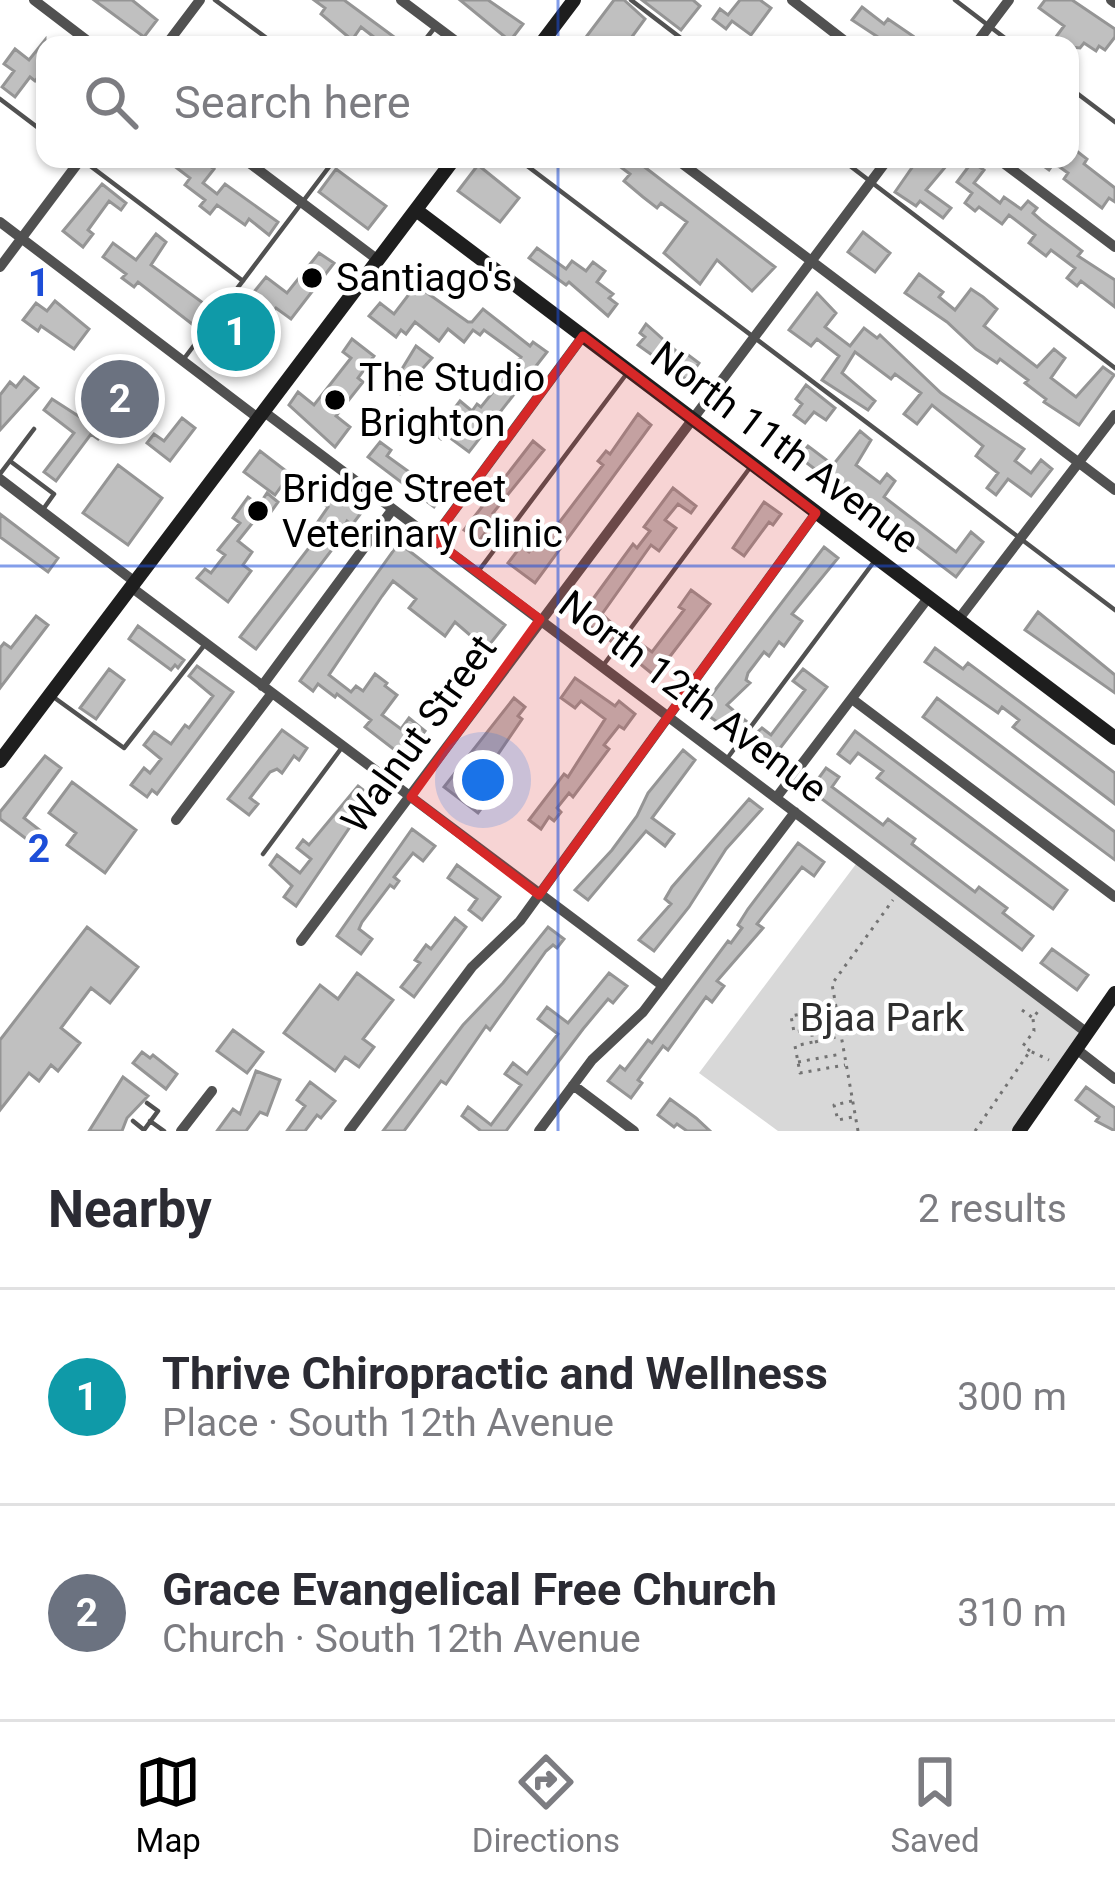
<!DOCTYPE html>
<meta charset="utf-8">
<style>
:root{--surface:#fff;--page:#f2f2f3;--text:#2b2b33;--muted:#7c7c81;--line:#e1e1e2;--accent:#000}
body{margin:0;font-family:Roboto,sans-serif;background:var(--page);color:var(--text)}
.you{position:absolute;left:483px;top:780px;width:42px;height:42px;margin:-30px;border:9px solid #fff;border-radius:50%;background:#1a73e8;box-shadow:0 0 0 18px #1a73e833}
.badge{display:grid;place-items:center;width:78px;height:78px;border-radius:50%;background:var(--accent);color:#fff;font-size:39px;font-weight:700}
.pin{position:absolute;translate:-50% -50%;border:6px solid #fff;box-shadow:0 3px 12px #0006}
.list{margin:0;padding:0;list-style:none}
h2{display:flex;justify-content:space-between;align-items:center;height:156px;margin:0;padding:0 48px;font-size:51px}
h2 small{font-size:39px;font-weight:400;color:var(--muted)}
.list li{display:grid;grid-template-columns:78px 1fr auto;gap:36px;align-items:center;box-sizing:border-box;height:216px;padding:0 48px;border-top:3px solid var(--line)}
.list b{display:block;font-size:45px;white-space:nowrap}
.list p{margin:0;font-size:39px;white-space:nowrap;color:var(--muted)}
.list em{font-size:39px;font-style:normal;color:var(--muted)}
.icon{flex:none;width:66px;height:66px;fill:none;stroke:currentColor;stroke-width:2;stroke-linecap:round;stroke-linejoin:round}
.map{position:relative;flex:none;width:1115px;height:1131px;overflow:hidden}
.search{position:absolute;background:var(--surface);box-shadow:0 3px 9px #0004;left:36px;right:36px;top:36px;height:132px;display:flex;align-items:center;gap:30px;box-sizing:border-box;padding:0 42px;border-radius:24px;color:var(--muted);font-size:45px}
.sheet{height:588px;background:var(--surface)}
nav{display:flex;justify-content:space-around;align-items:center;box-sizing:border-box;height:168px;border-top:3px solid var(--line);background:var(--surface);font-size:33px;color:var(--muted)}
nav a{display:grid;justify-items:center;gap:6px}
nav .on{color:var(--accent)}
.map>svg:first-child{display:block}
</style>
<div class="map">
<svg width="1115" height="1131" viewBox="0 0 1115 1131">
<rect width="100%" height="100%" fill="#fff"/>
<!-- green -->
<path fill="#d8d8d8" d="M859,860L1086,1032L1019,1131H778L699,1073Z"/>
<!-- building -->
<path fill="#c0c0c0" stroke="#959595" stroke-width="3" d="M94,0H132L157,20L144,37Z
M314,0H344L405,45H384L361,27L352,40L321,14L325,8Z
M460,0H488L523,24L510,41Z
M614,0H624L645,19L626,45H580Z
M642,0H693L700,6L681,30Z
M740,0H760L771,8L751,35L732,21L726,29L713,19L720,9L728,15Z
M1045,0H1072L1115,29V37L1105,50L1099,46L1096,51L1084,43L1080,48L1050,45L1064,26L1039,8Z
M862,7L884,24L888,19L913,36L906,45L887,43L852,20Z
M45,40V69L35,81L30,77L15,97L2,87L14,71L4,64L15,49L29,60Z
M1074,149L1087,159L1084,164L1115,188V202L1109,198L1102,208L1064,179L1068,173L1054,163L1049,170L1034,159H1070Z
M165,159H200L214,169L203,183L217,194L225,184L278,222L269,235L249,219L245,225L217,205L210,214L200,206L205,200L185,185L190,178Z
M610,159L638,162L775,267L752,291L717,260L700,284L664,253L687,222L661,203L657,208L643,197L624,181L630,174Z
M918,159H952L926,190L951,208L943,218L920,201L916,206L895,192Z
M972,162L984,170L974,183L1000,203L1004,197L1021,209L1028,201L1037,208L1033,213L1041,220L1082,251L1078,256L1115,280V307L1081,281L1077,286L1067,278L1075,268L1051,250L1046,256L1029,243L1035,235L1009,215L1002,224L979,207L975,211L965,203L972,193L957,182Z
M478,165L519,198L500,222L458,191Z
M336,169L386,206L368,229L319,192Z
M102,184L126,203L121,210L109,201L88,230L93,234L83,247L63,231Z
M863,232L890,253L875,272L848,252Z
M156,234L166,242L151,265L210,308L196,327L138,282L134,287L122,278L126,274L103,257L113,243L136,260Z
M537,248L566,269L572,261L586,271L593,262L605,271L597,282L613,294L609,298L617,304L608,316L569,282L566,285L529,258Z
M319,253L334,263L291,319L276,308L272,313L250,297L266,277L287,293Z
M919,274L943,292L939,297L955,310L971,289L983,297L997,309L984,326L1037,367L1054,349L1065,358L1051,378L1076,397L1103,367L1114,375L1079,425L1044,402L1046,399L1025,383L1028,380L1000,359L997,363L976,349L947,322L905,293Z
M416,285L468,322H472L483,309L530,346L533,342L547,352L469,452L445,434L441,439L430,430L439,418L444,422L460,401L472,411L477,404L481,407L493,392L489,389L496,380L500,383L521,357L484,330L480,335L473,330L464,342L448,329L439,341L415,322L406,334L401,330L396,337L369,316L380,303L394,314Z
M817,293L836,313L825,327L850,346L864,328L877,338L880,335L941,393L1024,449L1015,461L1031,473L1041,460L1052,469L1031,496L1008,479L996,495L987,488L998,473L976,456L983,446L932,405L917,424L904,414L921,393L895,374L891,379L855,352L842,373L875,401L868,410L822,380L839,356L817,339L811,346L789,330Z
M55,301L89,329L74,349L41,326L38,331L23,320L36,303L47,311Z
M235,310L257,327L238,353L216,336Z
M646,324L684,358L687,354L699,363L687,380L638,345L645,337L640,333Z
M352,339L374,356L358,378L363,382L336,416L350,427L335,447L289,405L298,392L314,405L351,358L343,352Z
M416,346L432,358L400,394L391,387Z
M111,366L153,400L131,430L88,398Z
M24,377L38,388L0,430V395L10,382L16,387Z
M806,385L835,408L826,420L814,412L805,423L794,415L802,404L796,399Z
M52,399L103,432L98,439L91,434L56,481L44,472L74,433L44,410Z
M638,414L651,425L535,583L508,563L521,546L529,552L537,541L542,545L603,465L598,461L606,451L610,454Z
M182,418L195,428L170,461L147,443L154,434L164,441Z
M860,431L871,440L856,465L880,483L887,474L895,481L884,497L956,552L971,532L983,542L956,577L799,457L808,446L833,465Z
M533,441L544,450L493,513L498,516L479,541L464,530Z
M380,442L391,450L387,456L405,469L429,486L434,479L447,489L434,507L368,457Z
M260,451L290,474L275,495L244,472Z
M118,465L162,498L128,545L83,513Z
M673,488L696,506L691,513L678,504L665,520L676,528L659,551L651,545L602,614L620,631L612,642L579,618L633,544L637,548L650,531L644,527Z
M329,489L361,513L352,525L347,521L331,551L256,649L240,637L322,531L315,526L328,507L320,501Z
M267,493L278,502L268,516L262,511L238,541L252,552L243,565L251,571L228,602L197,578L205,569L211,573L225,555L218,550L240,523L233,518L248,497L259,505Z
M764,502L781,514L773,525L769,522L744,556L733,548Z
M0,514L58,558L48,572L0,537Z
M399,543L505,625L486,649L455,622L445,636L409,608L416,599L393,581L382,596L329,675L351,692L356,686L363,691L375,674L387,683L385,686L397,695L382,715L401,729L409,718L425,731L405,758L365,727L371,720L337,694L335,697L318,684L313,691L300,681Z
M824,547L838,558L792,614L802,621L784,646L779,642L769,656L764,652L748,673L746,680L750,683L727,705L746,721L736,735L700,710Z
M691,590L710,604L655,676L623,650L634,639L652,652L684,610L679,607Z
M1038,612L1115,675V693L1025,630Z
M36,616L48,625L0,688V648L4,643L11,648Z
M138,626L184,660L178,668L175,665L171,670L129,639Z
M935,648L963,669L968,663L1115,773V804L1013,727L1019,720L1002,707L998,713L925,662Z
M197,666L233,692L157,794L152,790L147,797L131,785L144,768L150,773L161,759L144,745L154,732L171,744L185,725L189,728L213,696L189,676Z
M109,669L124,680L96,719L80,708Z
M803,669L827,687L771,760L754,748L758,743L751,738L762,728L771,735L805,690L793,681Z
M575,678L615,706L619,701L635,714L624,729L619,726L604,745L609,749L573,797L569,793L557,808L561,812L554,821L549,817L541,829L529,820L564,774L568,777L605,719L581,701L575,708L561,698Z
M514,698L525,707L518,716L522,719L475,788L489,798L478,813L444,787Z
M937,698L1115,832V860L923,717Z
M282,730L307,748L299,760L294,756L282,773L277,769L270,772L250,798L258,804L249,815L228,799Z
M855,731L1067,890L1053,909L877,778L883,771L858,753L850,763L838,754Z
M683,750L695,760L652,818L674,834L665,846L646,831L588,900L575,890L612,850L637,816L648,793Z
M45,756L61,768L24,818L46,835L37,847L0,819V812Z
M826,768L839,777L832,787L883,825L888,819L915,839L912,844L975,892L979,887L1007,908L1003,913L1033,936L1022,950L810,790Z
M72,782L136,830L105,873L67,845L76,833L49,813Z
M358,786L371,796L296,906L284,897L292,886L270,865L277,855L300,873L311,859L297,848L303,840L309,845Z
M749,799L762,809L726,849L689,907L654,951L639,940L671,904L665,899L672,887Z
M412,829L435,846L423,861L413,853L394,877L399,881L394,888L390,885L362,922L359,929L372,939L361,954L337,936Z
M798,843L824,862L814,876L802,867L757,924L763,928L717,981L724,986L712,1002L706,997L668,1050L663,1046L638,1080L642,1083L631,1098L608,1081L620,1066L625,1070L648,1040L652,1043L728,941L731,943L742,928L738,925L748,909Z
M457,865L500,897L482,920L469,910L477,899L448,878Z
M455,918L466,927L414,997L401,987L420,963L415,960L426,945L431,949Z
M87,927L138,967L110,1003L91,988L61,1028L80,1043L58,1071L51,1065L39,1081L29,1073L0,1110V1040Z
M548,927L564,939L557,948L553,945L546,951L490,1030L486,1026L446,1084L441,1081L404,1131H383L463,1025L503,983Z
M1052,949L1088,975L1077,990L1041,963Z
M357,973L393,1000L363,1039L374,1047L359,1067L345,1057L335,1071L284,1033L320,985L338,999Z
M609,973L627,986L613,1003L608,999L583,1029L506,1131H481L462,1116L468,1107L491,1125L521,1085L505,1074L513,1063L527,1074L558,1034L538,1019L547,1007L568,1023Z
M233,1030L263,1052L247,1073L217,1051Z
M142,1052L150,1058L153,1055L177,1074L166,1089L133,1063Z
M256,1071L280,1080L267,1115L260,1112L246,1131H217L233,1109L240,1114Z
M123,1077L148,1096L127,1118L122,1131H89Z
M310,1082L335,1101L321,1118L317,1115L305,1131H287L305,1106L297,1100Z
M1086,1087L1115,1108V1131L1096,1121L1099,1117L1076,1100Z
M670,1099L696,1118L710,1131H687L677,1124L674,1127L658,1115Z"/>
<g fill="none" stroke-linecap="round" stroke-linejoin="round">
<!-- path -->
<path stroke="#737373" stroke-width="3" stroke-dasharray="3 6" stroke-linecap="butt" d="M833,1008L791,1016L794,1032L811,1029L813,1042L795,1046L800,1073L845,1065
M1022,1010L1033,1018L1039,1010
M815,1042L840,1036
M1030,1051L1023,1046L1034,1031L1033,1018
M798,1062L841,1054
M852,1101L834,1105L838,1120L853,1117
M858,1131L832,984L893,900
M975,1131L1030,1051L1049,1060"/>
<!-- lane -->
<path stroke="#515151" stroke-width="4.5" d="M215,0L276,45
M631,0L690,45
M955,0L1014,45
M421,45L436,26
M1070,88L1115,122
M0,99L45,133
M518,159L1115,610
M841,159L1115,368
M85,162L243,281
M183,360L335,159
M10,461L54,494L44,508
M0,474L34,429
M477,573L625,376
M602,667L749,469
M52,696L124,748L206,643
M726,760L873,563
M263,854L343,746
M133,1121L144,1130L158,1111L147,1103
M150,1121L164,1131"/>
<!-- street -->
<path stroke="#515151" stroke-width="10" d="M34,0L93,45
M401,0L461,45
M792,0L850,45
M1111,0L1115,3
M166,45L200,0
M975,45L1009,0
M244,159L378,260
M676,159L1115,490
M998,159L1115,247
M0,222L258,418
M0,267L81,159
M263,411L1086,1032
M0,479L135,582
M433,539L583,336
M131,587L663,986
M958,620L1115,415
M262,686L392,510
M852,699L1115,897
M776,798L928,598
M176,820L272,693
M301,941L888,159
M1075,1048L1115,1079
M573,1085L634,1131
M181,1131L212,1091
M349,1131L472,967L520,921L816,513
M539,1131L592,1060L643,1012L795,812"/>
<!-- secondary -->
<path stroke="#1e1e1e" stroke-width="14" d="M540,45L574,0
M416,210L1115,738
M0,761L454,159
M1019,1131L1115,993"/>
</g>
<!-- marked area -->
<path fill="#d62828" fill-opacity="0.2" stroke="#d62828" stroke-width="9" stroke-linejoin="round" d="M583,336L816,513L539,895L411,797L540,619L433,539Z"/>
<!-- grid -->
<path fill="none" stroke="#1d4ed8" stroke-width="3" stroke-opacity="0.55" d="M558,0V45M558,159V1131M0,566H1115"/>
<!-- markers -->
<g fill="#000" stroke="#fff" stroke-width="4.5">
<circle cx="312" cy="278" r="12"/>
<circle cx="335" cy="400" r="12"/>
<circle cx="258" cy="511" r="12"/>
</g>
<g text-anchor="middle" dominant-baseline="central" stroke-width="9" stroke-linejoin="round" paint-order="stroke">
<!-- poi labels -->
<g font-size="39" fill="#000" stroke="#fff" text-anchor="start">
<text x="336" y="278">Santiago's</text>
<text x="359" y="378">The Studio<tspan x="359" dy="45">Brighton</tspan></text>
<text x="282" y="489">Bridge Street<tspan x="282" dy="45">Veterinary Clinic</tspan></text>
</g>
<!-- street labels -->
<g font-size="39" fill="#000" stroke="#fff">
<text transform="translate(785 448) rotate(37)">North 11th Avenue</text>
<text transform="translate(693 697) rotate(37)">North 12th Avenue</text>
<text transform="translate(419 734) rotate(-54)">Walnut Street</text>
</g>
<!-- park labels -->
<g font-size="39" fill="#2f2f2f" stroke="#fff">
<text x="882" y="1018">Bjaa Park</text>
</g>
</g>
<g font-size="39" text-anchor="middle" font-weight="bold" fill="#1d4ed8" stroke="#fff" stroke-width="9" stroke-linejoin="round" paint-order="stroke">
<text x="39" y="296">1</text>
<text x="39" y="862">2</text>
</g>
</svg>
<div class="you"></div>
<div class="pin badge" style="left:236px;top:332px;background:#0f9aa8">1</div>
<div class="pin badge" style="left:120px;top:399px;background:#6b7280">2</div>
<div class="search"><svg class="icon" aria-label="search" viewBox="0 0 24 24"><circle cx="10" cy="10" r="6"/><path d="M15 15l6 6"/></svg>Search here</div>
</div>
<section class="sheet">
<h2>Nearby<small>2 results</small></h2>
<ul class="list">
<li><span class="badge" style="background:#0f9aa8">1</span><div><b>Thrive Chiropractic and Wellness</b><p>Place · South 12th Avenue</p></div><em>300 m</em></li>
<li><span class="badge" style="background:#6b7280">2</span><div><b>Grace Evangelical Free Church</b><p>Church · South 12th Avenue</p></div><em>310 m</em></li>
</ul>
</section>
<nav>
<a class="on"><svg class="icon" aria-label="map" viewBox="0 0 24 24"><path d="M3 6l6-2 6 2 6-2v14l-6 2-6-2-6 2zM9 4v14M15 6v14"/></svg>Map</a>
<a><svg class="icon" aria-label="directions" viewBox="0 0 24 24"><path d="M12 3l9 9-9 9-9-9zM9 14v-3h6M13 9l2 2-2 2"/></svg>Directions</a>
<a><svg class="icon" aria-label="saved" viewBox="0 0 24 24"><path d="M7 4h10v16l-5-4-5 4z"/></svg>Saved</a>
</nav>
